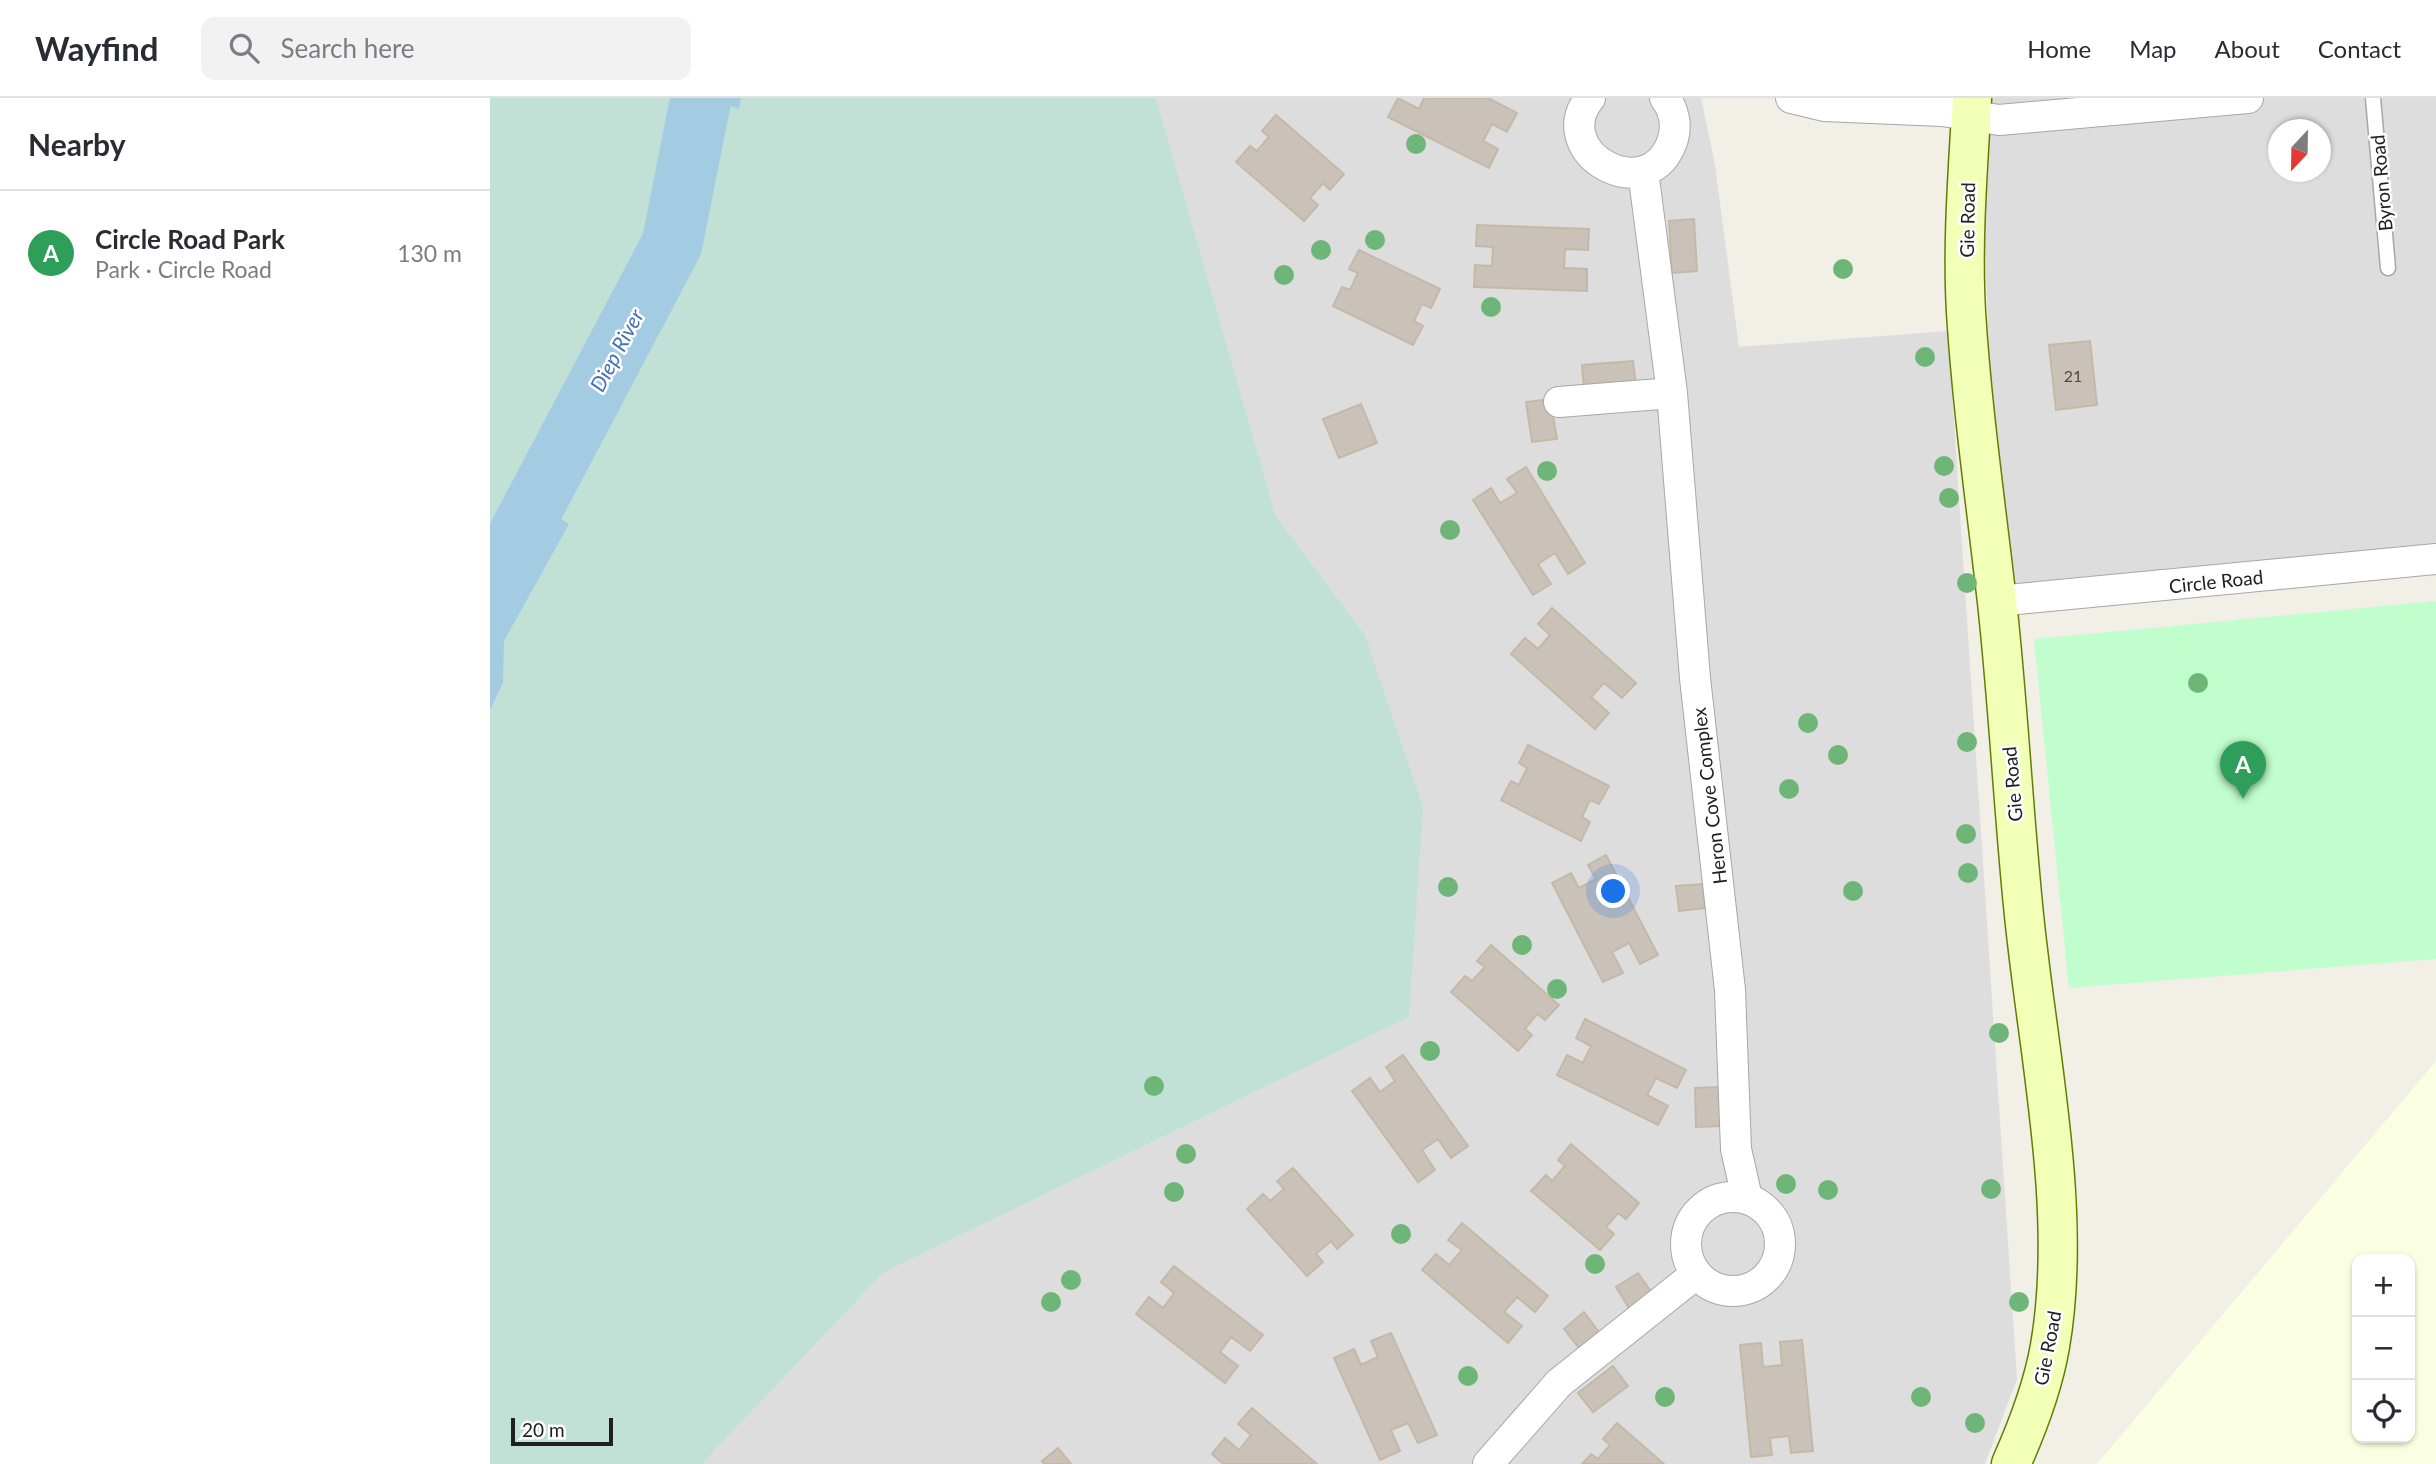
<!DOCTYPE html>
<meta charset="utf-8">
<style>
:root{--surface:#fff;--page:#f2f2f3;--text:#2b2b33;--muted:#7c7c81;--line:#e1e1e2;--accent:#db2777}
body{margin:0;font-family:Lato,sans-serif;background:var(--page);color:var(--text)}
.controls{position:absolute;right:21px;bottom:21px;display:grid;overflow:hidden;border-radius:14px;box-shadow:0 2px 5px #0004}
.controls button{width:63px;height:63px;display:grid;place-items:center;padding:0;border:0;border-bottom:2px solid var(--line);background:var(--surface);color:var(--text);font:35px sans-serif}
.compass{position:absolute;left:1778px;top:21px;width:63px;height:63px;border-radius:50%;background:var(--surface);box-shadow:0 2px 5px #0004;rotate:202deg}
.scale{position:absolute;left:21px;bottom:18px;width:102px;box-sizing:border-box;padding-left:7px;border:4px solid #202020;border-top:0;font-size:19px;line-height:24px;white-space:nowrap;color:#202020;-webkit-text-stroke:5px #fff;paint-order:stroke}
.you{position:absolute;left:1124px;top:794px;width:24px;height:24px;margin:-18px;border:5px solid #fff;border-radius:50%;background:#1a73e8;box-shadow:0 0 0 10px #1a73e833}
.badge{display:grid;place-items:center;width:46px;height:46px;border-radius:50%;background:var(--accent);color:#fff;font-size:23px;font-weight:700}
.pin{position:absolute;translate:-50% -58px;filter:drop-shadow(0 2px 4px #0008)}
.pin::after{content:'';position:absolute;top:37px;width:24px;height:21px;background:inherit;clip-path:polygon(0 0,100% 0,50% 100%)}
.list{margin:0;padding:0;list-style:none}
h2{display:flex;justify-content:space-between;align-items:center;height:91px;margin:0;padding:0 28px;font-size:30px}
h2 small{font-size:23px;font-weight:400;color:var(--muted)}
.list li{display:grid;grid-template-columns:46px 1fr auto;gap:21px;align-items:center;box-sizing:border-box;height:126px;padding:0 28px;border-top:2px solid var(--line)}
.list b{display:block;font-size:26px;white-space:nowrap}
.list p{margin:0;font-size:23px;white-space:nowrap;color:var(--muted)}
.list em{font-size:23px;font-style:normal;color:var(--muted)}
.icon{flex:none;width:38px;height:38px;fill:none;stroke:currentColor;stroke-width:2;stroke-linecap:round;stroke-linejoin:round}
.map{position:relative;flex:none;width:1946px;height:1366px;overflow:hidden}
header{display:flex;align-items:center;gap:42px;box-sizing:border-box;height:98px;padding:0 35px;background:var(--surface);border-bottom:2px solid var(--line)}
header strong{font-size:33px}
nav{display:flex;gap:38px;margin-inline-start:auto;font-size:24px}
.search{width:490px;height:63px;background:var(--page);display:flex;align-items:center;gap:18px;box-sizing:border-box;padding:0 24px;border-radius:14px;color:var(--muted);font-size:26px}
main{display:flex}
aside{flex:1;background:var(--surface)}
.map>svg:first-child{display:block}
</style>
<header>
<strong>Wayfind</strong>
<div class="search"><svg class="icon" aria-label="search" viewBox="0 0 24 24"><circle cx="10" cy="10" r="6"/><path d="M15 15l6 6"/></svg>Search here</div>
<nav><a>Home</a><a>Map</a><a>About</a><a>Contact</a></nav>
</header>
<main>
<aside>
<h2>Nearby<small></small></h2>
<ul class="list">
<li><span class="badge" style="background:#2e9e5b">A</span><div><b>Circle Road Park</b><p>Park · Circle Road</p></div><em>130 m</em></li>
</ul>
</aside>
<div class="map">
<svg width="1946" height="1366" viewBox="0 0 1946 1366">
<rect width="100%" height="100%" fill="#f1efe6"/>
<!-- residential -->
<path fill="#dedddd" fill-rule="evenodd" d="M666,0H1211L1225,67L1249,249L1458,233L1527,1281L1495,1366H212L393,1175L919,919L874,535L786,418Z
M1489,0H1946V458L1509,499ZM1788,32H1830V74H1788Z"/>
<!-- education -->
<path fill="#fbffe1" fill-rule="evenodd" d="M1946,963V1366H1607ZM1867,1161H1920V1340H1867Z"/>
<!-- wetland -->
<path fill="#c1e1d6" d="M0,0H666L786,418L874,535L933,709L919,919L393,1175L212,1366H0Z"/>
<!-- park -->
<path fill="#c0fecd" d="M1946,503V861L1579,890L1544,541Z"/>
<!-- water -->
<path fill="#a3cce3" d="M218,0H251L249,11Z
M45,405L79,426L14,543L13,585L0,612V431Z"/>
<g fill="none" stroke-linecap="round" stroke-linejoin="round">
<!-- river -->
<path stroke="#a3cce3" stroke-width="61" d="M0,491L182,146L211,0"/>
</g>
<!-- building -->
<path fill="#cac2b8" stroke="#c5b8a7" stroke-width="2" d="M908,0L929,11L934,0H998L1027,15L1017,34L1002,26L993,43L1008,51L999,70L898,19Z
M786,17L854,76L840,92L833,85L820,100L828,107L814,123L746,64L760,48L767,53L779,39L772,33Z
M1204,121L1207,173L1182,175L1179,123Z
M987,127L1099,131L1098,152L1075,151L1074,170L1097,171V193L984,189L985,167L1002,168L1003,149L986,148Z
M869,152L950,191L941,210L932,206L924,223L933,228L923,247L843,208L852,189L860,192L868,175L859,171Z
M1600,243L1607,307L1566,312L1559,247Z
M1143,263L1146,287L1094,292L1092,267Z
M1060,301L1067,341L1042,344L1036,304Z
M871,306L887,345L849,360L833,321Z
M1036,369L1095,465L1078,476L1065,455L1048,466L1061,486L1043,497L983,402L1001,390L1010,405L1027,395L1017,381Z
M1062,510L1146,585L1132,600L1114,585L1101,599L1119,615L1105,631L1021,556L1035,540L1048,551L1060,537L1048,526Z
M1038,647L1119,688L1109,706L1100,702L1092,719L1100,724L1091,743L1011,702L1021,683L1029,687L1037,670L1029,665Z
M1116,757L1168,857L1150,866L1139,845L1122,854L1133,875L1113,884L1062,785L1081,775L1089,790L1106,781L1098,767Z
M1213,786L1215,810L1189,813L1186,788Z
M1001,847L1069,907L1055,922L1047,916L1035,931L1042,937L1028,953L961,894L975,878L982,883L995,869L987,863Z
M1095,921L1196,972L1187,990L1166,980L1157,997L1178,1008L1168,1027L1067,977L1077,957L1093,965L1101,948L1086,940Z
M913,957L978,1048L961,1060L948,1041L932,1052L945,1072L928,1084L862,993L880,980L890,994L905,983L896,969Z
M1230,989L1231,1028L1206,1029L1205,990Z
M1081,1046L1149,1105L1136,1121L1128,1115L1116,1129L1124,1136L1110,1152L1041,1093L1056,1077L1062,1083L1075,1068L1068,1062Z
M803,1070L863,1137L847,1151L841,1143L826,1156L833,1164L817,1178L757,1111L773,1096L780,1103L794,1091L787,1083Z
M972,1125L1058,1198L1045,1214L1027,1199L1014,1214L1032,1228L1018,1245L932,1172L946,1156L959,1167L972,1152L958,1142Z
M684,1168L773,1237L760,1253L741,1239L730,1254L748,1268L735,1285L646,1216L659,1199L673,1210L684,1195L671,1184Z
M1148,1175L1162,1195L1139,1210L1126,1189Z
M1094,1214L1109,1234L1089,1250L1074,1231Z
M901,1235L947,1337L928,1345L918,1325L901,1332L910,1353L890,1362L844,1260L864,1251L871,1267L888,1259L881,1243Z
M1312,1242L1323,1353L1301,1355L1299,1338L1280,1340L1282,1357L1261,1359L1250,1247L1271,1245L1273,1269L1292,1267L1290,1244Z
M1123,1268L1138,1288L1103,1314L1088,1295Z
M762,1310L827,1366H733L722,1356L735,1340L749,1352L761,1337L748,1326Z
M1127,1325L1174,1366H1092L1101,1356L1108,1361L1120,1347L1113,1341Z
M568,1350L581,1366H554L552,1363Z"/>
<g fill="none" stroke-linecap="round" stroke-linejoin="round">
<defs>
<path id="lane" d="M1883,0L1898,170"/>
<path id="street" d="M1100,0C1056,55 1160,113 1183,41C1187,27 1184,12 1175,0
M1301,0L1334,8L1452,13L1509,22L1758,0
M1153,73L1182,295L1205,580L1240,892L1246,1051L1257,1100
M1069,304L1182,295
M1507,503L1946,461
M1196 1146a47 47 0 1 1 94 0a47 47 0 1 1-94 0Z
M998,1366L1069,1285L1206,1176"/>
<path id="secondary" d="M1482,0C1478,71 1472,144 1476,214C1482,311 1496,407 1507,504C1518,604 1523,706 1533,807C1546,947 1584,1110 1560,1248C1553,1289 1538,1328 1521,1366"/>
</defs>
<!-- lane casing -->
<use href="#lane" stroke="#a7a7a7" stroke-width="17"/>
<!-- street casing -->
<use href="#street" stroke="#a7a7a7" stroke-width="32"/>
<!-- secondary casing -->
<use href="#secondary" stroke="#607e00" stroke-width="41"/>
<!-- lane -->
<use href="#lane" stroke="#fff" stroke-width="14"/>
<!-- street -->
<use href="#street" stroke="#fff" stroke-width="30"/>
<!-- secondary -->
<use href="#secondary" stroke="#f2ffb6" stroke-width="38"/>
</g>
<!-- trees -->
<g fill="#6eb578">
<circle cx="926" cy="46" r="10"/>
<circle cx="885" cy="142" r="10"/>
<circle cx="831" cy="152" r="10"/>
<circle cx="1353" cy="171" r="10"/>
<circle cx="794" cy="177" r="10"/>
<circle cx="1001" cy="209" r="10"/>
<circle cx="1435" cy="259" r="10"/>
<circle cx="1454" cy="368" r="10"/>
<circle cx="1057" cy="373" r="10"/>
<circle cx="1459" cy="400" r="10"/>
<circle cx="960" cy="432" r="10"/>
<circle cx="1477" cy="485" r="10"/>
<circle cx="1708" cy="585" r="10"/>
<circle cx="1318" cy="625" r="10"/>
<circle cx="1477" cy="644" r="10"/>
<circle cx="1348" cy="657" r="10"/>
<circle cx="1299" cy="691" r="10"/>
<circle cx="1476" cy="736" r="10"/>
<circle cx="1478" cy="775" r="10"/>
<circle cx="958" cy="789" r="10"/>
<circle cx="1363" cy="793" r="10"/>
<circle cx="1032" cy="847" r="10"/>
<circle cx="1067" cy="891" r="10"/>
<circle cx="1509" cy="935" r="10"/>
<circle cx="940" cy="953" r="10"/>
<circle cx="664" cy="988" r="10"/>
<circle cx="696" cy="1056" r="10"/>
<circle cx="1296" cy="1086" r="10"/>
<circle cx="1501" cy="1091" r="10"/>
<circle cx="1338" cy="1092" r="10"/>
<circle cx="684" cy="1094" r="10"/>
<circle cx="911" cy="1136" r="10"/>
<circle cx="1105" cy="1166" r="10"/>
<circle cx="581" cy="1182" r="10"/>
<circle cx="561" cy="1204" r="10"/>
<circle cx="1529" cy="1204" r="10"/>
<circle cx="978" cy="1278" r="10"/>
<circle cx="1175" cy="1299" r="10"/>
<circle cx="1431" cy="1299" r="10"/>
<circle cx="1485" cy="1325" r="10"/>
</g>
<g text-anchor="middle" dominant-baseline="central" stroke-width="5" stroke-linejoin="round" paint-order="stroke">
<!-- number labels -->
<g font-size="16" fill="#4a4846">
<text x="1583" y="277">21</text>
</g>
<!-- street labels -->
<g font-size="19" fill="#202020" stroke="#fff">
<text transform="translate(1891 85) rotate(-95)">Byron Road</text>
<text transform="translate(1477 122) rotate(-89)">Gie Road</text>
<text transform="translate(1726 483) rotate(-6)">Circle Road</text>
<text transform="translate(1522 686) rotate(-95)">Gie Road</text>
<text transform="translate(1219 698) rotate(-97)">Heron Cove Complex</text>
<text transform="translate(1557 1250) rotate(-79)">Gie Road</text>
</g>
<!-- water labels -->
<g font-size="21" font-style="italic" fill="#436fb9" stroke="#fff">
<text transform="translate(126 252) rotate(-62)">Diep River</text>
</g>
</g>
</svg>
<div class="controls">
<button>+</button>
<button>−</button>
<button><svg class="icon" aria-label="locate" viewBox="0 0 24 24"><circle cx="12" cy="12" r="6"/><path d="M12 2v4M12 18v4M2 12h4M18 12h4"/></svg></button>
</div>
<svg class="compass" viewBox="-18 -18 36 36"><path d="M0-13l5 13h-10z" fill="#e53935"/><path d="M0 13l5-13h-10z" fill="#7c7c81"/></svg>
<div class="scale">20 m</div>
<div class="you"></div>
<div class="pin badge" style="left:1753px;top:701px;background:#2e9e5b">A</div>
</div>
</main>
